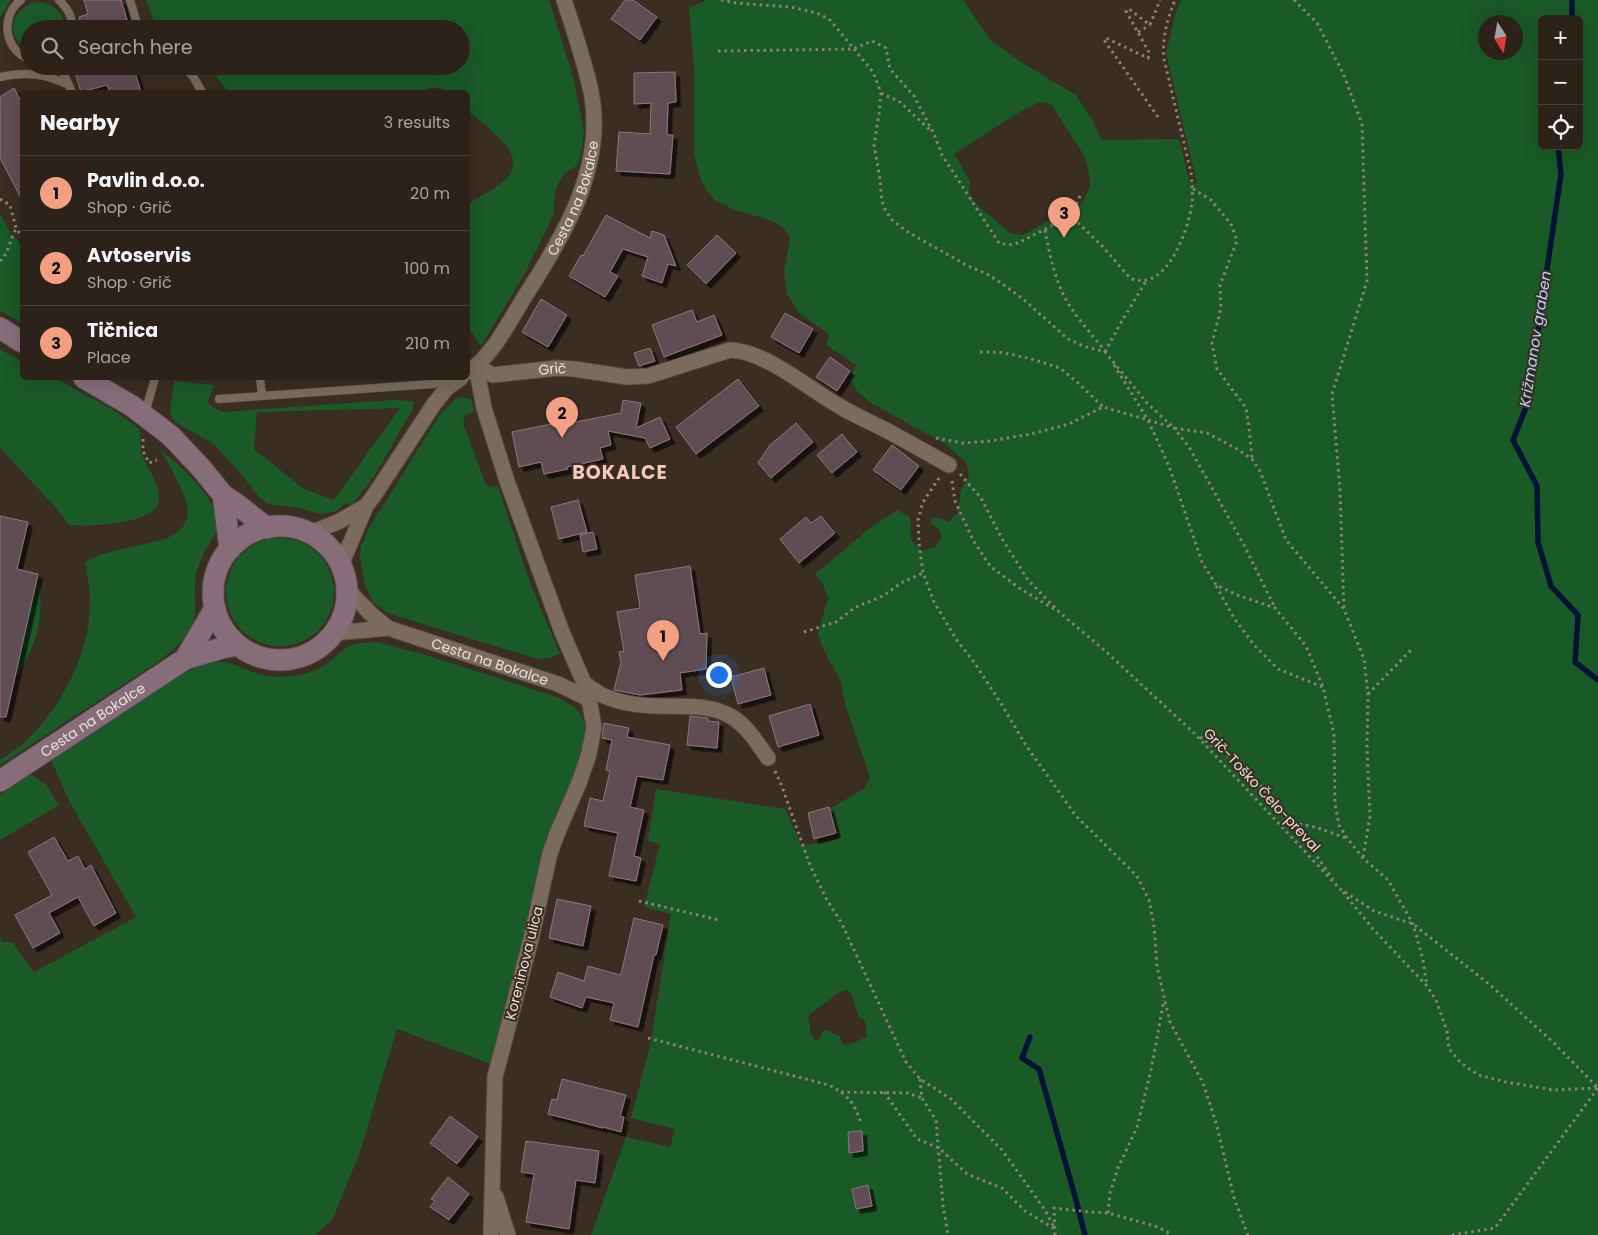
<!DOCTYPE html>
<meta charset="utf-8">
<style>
:root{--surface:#2c221a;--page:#342a23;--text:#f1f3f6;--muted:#a6a4a2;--line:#483f39;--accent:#f3a082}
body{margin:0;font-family:Poppins,sans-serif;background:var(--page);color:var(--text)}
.controls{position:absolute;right:15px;top:15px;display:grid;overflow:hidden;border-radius:8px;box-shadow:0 5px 20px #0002}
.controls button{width:45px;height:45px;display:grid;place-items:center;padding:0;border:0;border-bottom:1px solid var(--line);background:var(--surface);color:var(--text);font:25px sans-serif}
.compass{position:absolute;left:1478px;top:15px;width:45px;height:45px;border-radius:50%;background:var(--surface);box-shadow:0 5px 20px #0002;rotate:169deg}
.you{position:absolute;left:718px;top:674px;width:18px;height:18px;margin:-12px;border:4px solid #fff;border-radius:50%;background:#1a73e8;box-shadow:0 0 0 8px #1a73e833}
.badge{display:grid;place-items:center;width:32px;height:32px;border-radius:50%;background:var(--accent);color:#111;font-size:16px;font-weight:700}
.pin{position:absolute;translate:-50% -41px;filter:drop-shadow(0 1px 2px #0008)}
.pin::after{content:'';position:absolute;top:26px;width:18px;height:15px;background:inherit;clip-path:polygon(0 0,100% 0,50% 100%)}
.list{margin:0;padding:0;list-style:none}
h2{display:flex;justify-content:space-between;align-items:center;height:65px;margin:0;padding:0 20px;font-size:21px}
h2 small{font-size:16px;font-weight:400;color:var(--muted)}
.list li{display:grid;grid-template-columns:32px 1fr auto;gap:15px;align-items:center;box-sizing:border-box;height:75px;padding:0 20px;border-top:1px solid var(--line)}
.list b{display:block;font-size:19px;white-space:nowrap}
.list p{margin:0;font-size:16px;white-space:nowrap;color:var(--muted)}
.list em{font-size:16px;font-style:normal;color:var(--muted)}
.icon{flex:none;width:28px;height:28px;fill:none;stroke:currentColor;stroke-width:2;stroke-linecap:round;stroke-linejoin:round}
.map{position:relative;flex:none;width:1598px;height:1235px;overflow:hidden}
.search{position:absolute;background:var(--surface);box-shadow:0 5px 20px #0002;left:20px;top:20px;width:450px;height:55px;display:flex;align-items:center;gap:12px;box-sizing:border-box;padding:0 18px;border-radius:28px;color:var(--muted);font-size:19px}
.panel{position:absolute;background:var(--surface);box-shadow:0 5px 20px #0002;left:20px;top:90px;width:450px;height:290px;border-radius:8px}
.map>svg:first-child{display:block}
</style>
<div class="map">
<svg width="1598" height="1235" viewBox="0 0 1598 1235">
<defs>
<filter id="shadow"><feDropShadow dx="4.5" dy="4.5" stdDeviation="0" flood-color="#0009"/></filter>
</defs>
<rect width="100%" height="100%" fill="#3a2d22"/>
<!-- green -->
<path fill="#1a5a27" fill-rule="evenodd" d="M0,0H11L0,18Z
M146,0H549L574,80L584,132L581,154L577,166C556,175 554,192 554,213L524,275L481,346L468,327V204C480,196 496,189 506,179C531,154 484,125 468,111V92H447C437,84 428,88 417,92H228L208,66H461V29H157Z
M707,0H963L991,41L1024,64L1076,95L1091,118L1102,140L1179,139L1190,183L1197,184L1166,53L1175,15L1181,0H1598V1235H591L626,1137L670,1147L675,1129L631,1118L650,1046L671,914L644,907L660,844L648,841L656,789L785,809L802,846L839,839L830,809L865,788L870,777L846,707L841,682L822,646L818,633L828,598L823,585L815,574L869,529L897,510L910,517L911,526L910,538L921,551L934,547L941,538L940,530L931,523L932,518H940L948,522L958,513L961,490L969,476L966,462L945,444L871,403L857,391L850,379L856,365L826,345L829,334L800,314L787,294L784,271L790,239L785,229L770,220L735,210L715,200L707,191L699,175L694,153V69L689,8ZM1542,19H1579V146H1542ZM1486,22H1516V52H1486ZM1040,102L1051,104L1085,157L1089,173L1090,186L1082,203L1023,235L1011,234L975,203L969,192L970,181L954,154L1021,111ZM846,990L851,993L859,1018L865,1020L867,1037L853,1043L844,1045L840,1037L827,1030L823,1031L818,1041L815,1040L811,1033L808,1016L838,993Z
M37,2C54,3 63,12 65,29H29V51C4,37 10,8 37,2Z
M0,214L11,234L22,245V323L0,311Z
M0,349L22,362V378H55L113,410L140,429C141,437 139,447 142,455C147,468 158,480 159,495C159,500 159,505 155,509C142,524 88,527 69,525L58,510L0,448Z
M174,381L214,385L208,401L213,408L223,412L392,400L414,401L412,410L375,475L351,506L347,502L337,511L321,514L299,508L268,504L259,497L241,474L215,445L174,421L170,412ZM400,408L334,500L304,489L254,449L257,412Z
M462,397L472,400L474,412L466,414L463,423L486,485L492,487L498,486L531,586L560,654L549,658L537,659L387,613L372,601L365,585L360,557L361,546L369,528L439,416L455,399Z
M160,449C181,467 224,501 216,532C208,546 199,559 196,575C194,587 196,598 195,610C194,633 177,647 161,660L0,765V760C6,756 13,752 19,747C59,713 91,654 90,600C90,587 87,575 85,562L102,554L165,539C196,525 191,507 177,481C172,470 166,459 160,449Z
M226 592a54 54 0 1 1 108 0a54 54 0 1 1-108 0Z
M37,578L39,579C44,621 37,645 14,680Z
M376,642L419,653L557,697L574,707L581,715L586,728L581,754L573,780L540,864L529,910L525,939L491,1064L397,1029L359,1155L332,1220L315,1235H0V938L2,942H12L34,972L136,917L69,801L51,760L204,660L208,663C230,658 239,669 259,674C270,677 281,677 293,676C306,675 321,669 331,660C339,654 344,648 353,645C360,642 368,643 376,642Z
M31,774L46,785L59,805L0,840V795Z"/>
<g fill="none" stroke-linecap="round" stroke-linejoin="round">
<!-- stream -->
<path stroke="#001335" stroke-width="5.5" d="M1572,0V19
M1558,146L1561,174L1527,405L1513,440L1537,486L1538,542L1551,586L1578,615L1575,662L1598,680
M1030,1037L1022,1058L1039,1069L1076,1200L1085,1235"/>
</g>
<!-- building -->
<path fill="#604d52" stroke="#8b767c" filter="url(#shadow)" d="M84,0H121L130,29H82L79,17L88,14Z
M625,0H633L657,17L640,40L611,19Z
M73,66H133L141,92H110L107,85L81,92Z
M675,72L676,102L668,103L667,135H673L670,174L616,171L619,132L650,134L651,103L634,104V73Z
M14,88L22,103V200L0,158V97Z
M606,215L650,238L652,231L664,235L676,266L668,264L662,283L642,276L648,257L623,249L610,272L618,276L605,297L569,276L581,255L583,256Z
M717,235L736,253L706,284L687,265Z
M541,299L567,315L548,347L522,332Z
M692,310L697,322L714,315L722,335L664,357L652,325Z
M785,313L813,329L799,353L771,337Z
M650,348L655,361L639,366L634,353Z
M830,357L850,371L837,391L816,377Z
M738,379L759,406L696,454L676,427Z
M623,400L641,403L636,428L660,417L670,439L650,448L645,438L608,431L611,445L600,448L603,459L567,467L568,469L544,474L541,462L519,467L512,432L571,420V423L621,413Z
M796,423L813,442L771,478L758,463L770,445Z
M842,434L857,452L832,473L817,455Z
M892,445L919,466L901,490L873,470Z
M578,500L587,532L559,539L551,507Z
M0,516L28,522L17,569L38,574L6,717H0Z
M821,516L835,533L799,563L780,539L806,517L811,523Z
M593,532L597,549L583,552L580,535Z
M690,566L700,634L707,633L706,669L680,673L682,690L640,695L614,690L621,662L619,652L624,651L617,612L640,608L635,575Z
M764,668L771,695L738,704L731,677Z
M810,704L819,735L778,747L769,716Z
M690,716L708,718V721L719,722L717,748L687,745Z
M604,723L629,728L627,737L670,745L663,780L637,776L630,807L644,810L634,856L641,858L636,881L609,876L618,833L584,826L590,798L603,801L610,771L606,770L612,740L602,738Z
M829,807L836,833L814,839L808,813Z
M54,837L68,861L78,856L85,869L91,865L116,913L94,926L78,897L49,913L60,933L33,948L15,915L52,895L28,852Z
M557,899L591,906L583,946L549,938Z
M634,918L663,925L656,955H654L638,1027L610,1020L614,1003L586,997L582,1008L550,997L558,972L584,981L588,966L620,975L621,974Z
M562,1079L626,1095L620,1117H624L621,1132L603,1127V1128L548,1114L552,1099L557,1100Z
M450,1116L478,1137L457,1164L430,1143Z
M862,1131L863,1151L849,1153L848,1132Z
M526,1141L599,1151L595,1183L576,1180L569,1229L526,1222L534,1174L521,1172Z
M448,1177L469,1194L449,1220L430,1207L435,1201L431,1199Z
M868,1185L872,1206L856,1209L852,1189Z"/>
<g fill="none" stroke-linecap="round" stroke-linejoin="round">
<defs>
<path id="lane" d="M21,0C0,15 4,50 29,59
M59,0C68,9 72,16 73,29
M130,0L136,20L140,29
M60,66L72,92
M184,66L194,78L202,92
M0,77C25,71 46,74 69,85
M260,378L262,396
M219,399L433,384L451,380
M145,413L155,378"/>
<g id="street">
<path d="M476,366L484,408L507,481L562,632L584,683L589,699L594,727L589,754L579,783L559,829L550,853L531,939L495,1077L491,1235"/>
<path id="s1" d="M476,366L493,375L557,368L574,369L627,377L648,376L730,350C766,351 810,390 841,407C854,415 868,421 882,428C905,440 927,453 949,465"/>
<path id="s2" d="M469,372C495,352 510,320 527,293C565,234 606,165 591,91C584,61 574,30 564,0"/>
<path d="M310,533L338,522L366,506"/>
<path d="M341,565L366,506L375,494L434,404L447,388L461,378"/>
<path id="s3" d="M347,589L371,614L388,628L558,684L589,699"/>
<path d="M334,633L388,628"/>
<path d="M584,683C589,687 595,691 600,694C618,703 641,706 661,706C685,707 711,704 732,717C748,727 757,743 768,758"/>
<path d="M496,1197L508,1235"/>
</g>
<g id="secondary">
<path d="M0,328L22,342"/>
<path d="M84,378L132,406L171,436L202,469L223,495L239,506L267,528"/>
<path d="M223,495L230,549"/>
<circle cx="280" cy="593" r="67"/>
<path d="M185,659L215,608"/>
<path id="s4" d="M0,781L185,659L222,648L237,645"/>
</g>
</defs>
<!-- lane casing -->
<use href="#lane" stroke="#554a41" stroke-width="9"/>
<!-- street casing -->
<use href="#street" stroke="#554a41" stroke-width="17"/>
<!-- secondary casing -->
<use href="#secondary" stroke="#554a41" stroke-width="23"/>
<!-- path -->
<path stroke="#8c8077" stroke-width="3" stroke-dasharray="2.5 4" stroke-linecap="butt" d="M721,0L736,3L791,7L817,13L830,20L873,72L881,93L879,114L874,145L880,179L882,201L885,209L891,219L906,231L968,266L989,275L1004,285L1023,299L1068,339L1083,346L1105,352L1147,403L1174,428L1207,433L1237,449L1252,459L1260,471L1286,540L1344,609L1364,659L1368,694L1367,750L1370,816L1363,858
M1294,0L1317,23L1343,73L1362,124L1367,281L1332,394L1340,490L1344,609
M1138,32L1150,25
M718,51L853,49L872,41L886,48L890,69L914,96L934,134L942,155L999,243L1008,245L1018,243L1071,216L1102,246L1130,278C1166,294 1188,231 1192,204C1193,194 1192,184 1191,173L1164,59C1162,38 1167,20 1175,0
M881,93L900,102L931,131
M1158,117L1104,40L1106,38L1148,58L1150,54L1126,11L1129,9L1150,25L1160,0
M1193,189L1211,200L1231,224L1237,241L1220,285L1221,308L1212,343L1217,369L1246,408L1249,427L1252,459
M0,199L10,205L16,228L22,237
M1071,216L1081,194
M1045,230C1050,257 1056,285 1071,308C1081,323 1094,337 1105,351
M0,261C9,253 10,239 16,229
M980,352H998L1028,358L1060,368L1078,383L1103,407
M1105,352L1119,326L1146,281
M1114,365L1148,420L1174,428L1189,447L1244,545L1275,608
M936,438L963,443L990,441L1031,434L1069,424L1103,407L1148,420L1169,466L1202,562L1216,585L1237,595L1275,608L1306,646L1323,687L1334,734L1335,804L1339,825L1347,838L1363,858L1388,880L1413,924L1423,960L1427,986
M143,439V451L149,463L157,460
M960,474L981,498L1001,537L1028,580L1059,612L1103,649L1194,733L1340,889L1374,911L1413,924L1489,984L1555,1044L1598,1088
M939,478L923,502L918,520L919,543L923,573L934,602L956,639L974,662L1002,705L1025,744L1076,816L1137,876L1149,900L1154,926L1157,967L1170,1022L1203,1083L1217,1126L1234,1198L1248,1235
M952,481L955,501L973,540L990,566L1019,588L1054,609
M1216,586L1234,618L1254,645L1278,669L1323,687
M804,632L836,622L854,608L883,596L901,583L923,573
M1368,694L1411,650
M1200,737L1245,768L1293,823L1333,879
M775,771L781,784L810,865L826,898L842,924L906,1062L920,1079L951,1099L1002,1150L1045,1210L1055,1229
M1293,823L1315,827L1346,838
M1343,892L1373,929L1427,986L1436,1000L1447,1031L1449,1049L1460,1062L1478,1075L1506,1082L1553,1090L1597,1088
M639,901L719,920
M648,1038L829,1085C848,1095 854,1102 861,1123
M920,1079L922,1098L936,1120L943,1205L948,1235
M841,1092L908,1093L922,1098
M884,1092L917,1139L939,1148L967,1174L1002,1188L1025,1211L1055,1229
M1108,1213L1110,1193L1118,1168L1137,1127L1151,1070L1164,1000
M1055,1235L1054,1208L1089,1212L1108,1213L1158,1227L1172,1235
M1452,1235L1495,1228L1598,1088"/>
<!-- lane -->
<use href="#lane" stroke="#7a6b5e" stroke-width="8"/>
<!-- street -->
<use href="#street" stroke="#7a6b5e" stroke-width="15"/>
<!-- secondary -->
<use href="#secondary" stroke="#876d7a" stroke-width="21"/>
</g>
<g text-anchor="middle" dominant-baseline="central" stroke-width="4" stroke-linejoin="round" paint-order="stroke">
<!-- street labels -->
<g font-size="14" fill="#e9e0d9" stroke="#3a2d22">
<text stroke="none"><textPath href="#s2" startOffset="205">Cesta na Bokalce</textPath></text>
<text stroke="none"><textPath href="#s1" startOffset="79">Grič</textPath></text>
<text stroke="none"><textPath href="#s3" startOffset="164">Cesta na Bokalce</textPath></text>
<text stroke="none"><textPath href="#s4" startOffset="111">Cesta na Bokalce</textPath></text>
<text transform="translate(1262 790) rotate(47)">Grič-Toško Čelo-preval</text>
<text transform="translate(524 963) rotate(-76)">Koreninova ulica</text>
</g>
<!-- water labels -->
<g font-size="15" font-style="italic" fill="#b5d3f9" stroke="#3a2d22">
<text transform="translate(1535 339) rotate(-81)">Križmanov graben</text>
</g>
<!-- district labels -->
<g font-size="19" font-weight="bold" letter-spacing="1" fill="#f9c8b7" stroke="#3a2d22">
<text x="620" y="472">BOKALCE</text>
</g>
</g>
</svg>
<div class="controls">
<button>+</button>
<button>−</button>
<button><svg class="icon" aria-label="locate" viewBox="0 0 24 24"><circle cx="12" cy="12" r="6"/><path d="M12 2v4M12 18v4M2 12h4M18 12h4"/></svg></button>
</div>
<svg class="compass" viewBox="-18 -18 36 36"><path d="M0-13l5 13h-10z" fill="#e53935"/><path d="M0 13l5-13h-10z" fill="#a6a4a2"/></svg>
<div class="you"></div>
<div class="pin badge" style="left:663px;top:661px">1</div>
<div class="pin badge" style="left:562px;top:438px">2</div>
<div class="pin badge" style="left:1064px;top:238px">3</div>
<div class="search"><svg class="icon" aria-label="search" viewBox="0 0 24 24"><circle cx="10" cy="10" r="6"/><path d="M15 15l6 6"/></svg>Search here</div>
<section class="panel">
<h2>Nearby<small>3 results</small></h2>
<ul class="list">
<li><span class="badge">1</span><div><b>Pavlin d.o.o.</b><p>Shop · Grič</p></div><em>20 m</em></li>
<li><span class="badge">2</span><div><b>Avtoservis</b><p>Shop · Grič</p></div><em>100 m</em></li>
<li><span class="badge">3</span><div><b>Tičnica</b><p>Place</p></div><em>210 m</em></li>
</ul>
</section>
</div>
